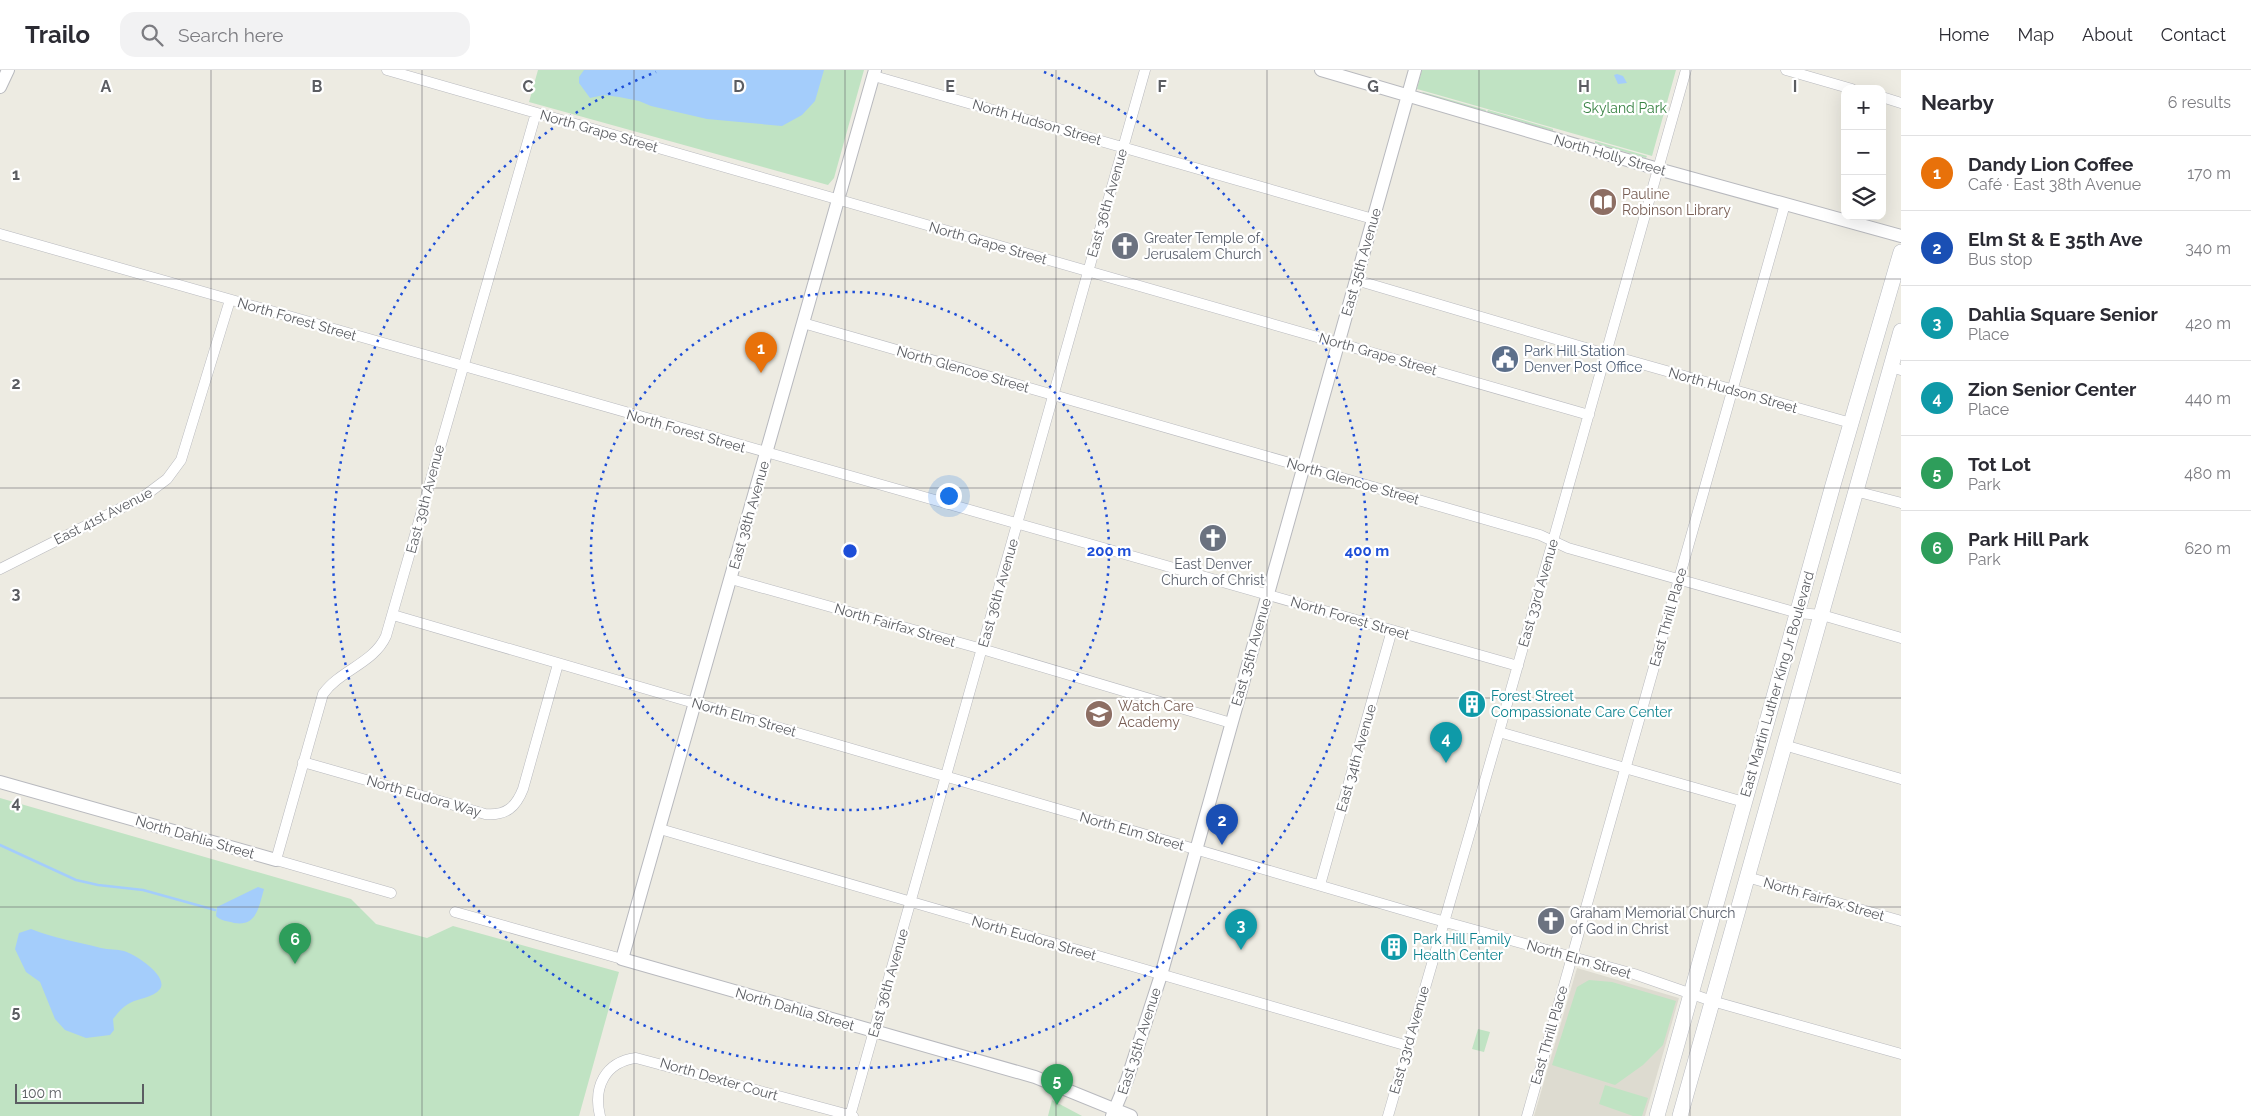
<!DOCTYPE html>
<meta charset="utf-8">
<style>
:root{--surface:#fff;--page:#f2f2f3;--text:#2b2b33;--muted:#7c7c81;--line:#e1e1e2;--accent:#e15334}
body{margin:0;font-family:Raleway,sans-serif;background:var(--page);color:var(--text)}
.controls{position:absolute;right:15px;top:15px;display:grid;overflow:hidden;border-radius:10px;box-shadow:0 5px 20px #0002}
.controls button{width:45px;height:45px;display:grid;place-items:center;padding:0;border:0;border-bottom:1px solid var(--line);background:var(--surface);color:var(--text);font:25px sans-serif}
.scale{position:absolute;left:15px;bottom:12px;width:129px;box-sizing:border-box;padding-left:5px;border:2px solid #5b5d62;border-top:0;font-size:14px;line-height:18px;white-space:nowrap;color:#5b5d62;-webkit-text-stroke:4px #fff;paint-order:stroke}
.you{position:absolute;left:948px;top:425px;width:18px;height:18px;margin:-12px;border:4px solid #fff;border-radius:50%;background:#1a73e8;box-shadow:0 0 0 8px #1a73e833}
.badge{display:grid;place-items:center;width:32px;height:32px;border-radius:50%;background:var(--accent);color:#fff;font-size:16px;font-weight:700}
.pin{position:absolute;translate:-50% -41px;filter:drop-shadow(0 1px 2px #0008)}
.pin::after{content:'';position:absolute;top:26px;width:18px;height:15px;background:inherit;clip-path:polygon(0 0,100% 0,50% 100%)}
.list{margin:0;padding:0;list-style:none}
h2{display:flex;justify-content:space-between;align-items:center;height:65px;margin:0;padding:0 20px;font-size:21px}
h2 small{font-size:16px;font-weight:400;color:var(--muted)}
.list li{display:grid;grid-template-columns:32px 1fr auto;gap:15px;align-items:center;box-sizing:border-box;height:75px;padding:0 20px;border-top:1px solid var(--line)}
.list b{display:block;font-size:19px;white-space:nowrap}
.list p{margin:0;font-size:16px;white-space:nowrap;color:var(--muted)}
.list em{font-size:16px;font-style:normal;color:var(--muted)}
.icon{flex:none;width:28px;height:28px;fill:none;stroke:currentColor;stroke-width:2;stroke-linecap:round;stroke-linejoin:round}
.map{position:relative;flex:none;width:1901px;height:1046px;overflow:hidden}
header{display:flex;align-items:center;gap:30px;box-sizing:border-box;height:70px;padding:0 25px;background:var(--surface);border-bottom:1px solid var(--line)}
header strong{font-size:24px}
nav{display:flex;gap:28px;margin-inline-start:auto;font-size:18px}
.search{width:350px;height:45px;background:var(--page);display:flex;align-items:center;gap:12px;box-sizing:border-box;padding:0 18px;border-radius:15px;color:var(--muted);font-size:19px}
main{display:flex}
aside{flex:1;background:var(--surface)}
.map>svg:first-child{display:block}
</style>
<header>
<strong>Trailo</strong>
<div class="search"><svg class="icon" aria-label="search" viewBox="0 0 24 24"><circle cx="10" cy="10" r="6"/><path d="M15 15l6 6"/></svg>Search here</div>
<nav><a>Home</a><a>Map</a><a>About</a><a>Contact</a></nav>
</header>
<main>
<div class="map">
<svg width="1901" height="1046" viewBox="0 0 1901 1046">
<rect width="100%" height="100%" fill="#edebe2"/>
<!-- education -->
<path fill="#dddbd0" d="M1577,898L1679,928L1645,1046H1534Z"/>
<!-- green -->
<path fill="#c0e3c3" d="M538,0H864L834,108L828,115L529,32Z
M1422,0H1676L1652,86L1417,19Z
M1423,22L1486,40L1485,42L1422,23Z
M1488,40L1553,59V61L1487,42Z
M1595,71L1647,86L1646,88L1595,73Z
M0,728L351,829L376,854L427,868L453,856L619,902L579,1046H0Z
M1589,910L1612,912L1676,931L1663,975L1643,995L1615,1015L1552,995L1577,917Z
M1478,959L1490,962L1484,982L1472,979Z
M1605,1015L1648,1028L1642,1046H1633L1599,1034Z
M1052,1030L1082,1046H1048Z"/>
<!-- water -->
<path fill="#a4cdfb" d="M584,0H824L815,31L802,45L782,56L707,49L651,36L639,31L619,27L604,25L590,28L579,13V7Z
M1617,4L1623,6L1627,13L1618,14L1614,5Z
M258,817L264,819C259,836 257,857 234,853C228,851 221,851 216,846L217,837Z
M31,859C54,868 78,872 101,878C109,880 117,879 124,881C135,884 169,906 160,919C153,928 139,928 130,933C122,937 118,943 113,949L114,960L110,965L86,968L65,960L55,949L40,912L26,902L15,879L19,863Z"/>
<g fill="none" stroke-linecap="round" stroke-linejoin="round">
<!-- stream -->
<path stroke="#a4cdfb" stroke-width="2.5" d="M0,775L76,810L98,815L143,820L215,840"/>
<defs>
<path id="minor" d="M387,0L1589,345
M1786,0L1852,19
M874,6L1373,149
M1882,27L1901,33
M0,164L1518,596
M1356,210L1606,284L1851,353
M803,253L1540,465L1568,478L1798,543L1822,545L1901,568
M1891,297L1901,300
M1855,421L1901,433
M0,499L143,427L167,409L181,390L230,230
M731,509L982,579L1231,653
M393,545L1431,848L1634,904L1712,931L1901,984
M1499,662L1744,732
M1784,675L1901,709
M303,692L485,744C506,746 516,737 523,719L558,594
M660,759L1408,976
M1747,807L1901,851
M1320,815L1392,560
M391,823L276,790L323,624C340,600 374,593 386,566L536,43
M455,842L622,889
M600,1046C593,1017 605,992 636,988L853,1046
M850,1046L1145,0
M1388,1046L1499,662L1686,0
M1527,1046L1785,134"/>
<path id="tertiary" d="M875,0L622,889L1035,1007L1131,1046
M1321,0L1658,99L1901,166
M0,17L8,0
M0,712L276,790
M1112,1046L1127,1010L1161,905L1415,0"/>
<path id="secondary" d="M1657,1046L1833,415L1901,182
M1680,1046L1901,261"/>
</defs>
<!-- minor casing -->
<use href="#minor" stroke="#b8b9be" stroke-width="11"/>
<!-- tertiary casing -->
<use href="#tertiary" stroke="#b8b9be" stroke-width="14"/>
<!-- secondary casing -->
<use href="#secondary" stroke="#b8bac0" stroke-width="16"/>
<!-- minor -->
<use href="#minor" stroke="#fff" stroke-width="10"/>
<!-- tertiary -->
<use href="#tertiary" stroke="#fff" stroke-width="12"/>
<!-- secondary -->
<use href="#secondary" stroke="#fff" stroke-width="15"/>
</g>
<!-- grid -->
<path fill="none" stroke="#5b5d62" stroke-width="1" stroke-opacity="0.55" d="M211,0V1046M422,0V1046M634,0V1046M845,0V1046M1056,0V1046M1267,0V1046M1479,0V1046M1690,0V1046M0,209H1901M0,418H1901M0,628H1901M0,837H1901"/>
<!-- distance rings -->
<g fill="none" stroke="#1d4ed8" stroke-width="2.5" stroke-dasharray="2.5 5">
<circle cx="850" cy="481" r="259"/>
<path d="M1044 2A517 517 0 1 1 656 2"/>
</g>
<!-- icons -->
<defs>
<symbol id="library-disc" viewBox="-11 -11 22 22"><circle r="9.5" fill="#8d6e63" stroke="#fff"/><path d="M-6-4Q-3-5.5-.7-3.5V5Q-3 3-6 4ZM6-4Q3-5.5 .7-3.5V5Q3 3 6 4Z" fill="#fff"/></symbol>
<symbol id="church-disc" viewBox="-11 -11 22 22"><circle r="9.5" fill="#6b7280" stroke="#fff"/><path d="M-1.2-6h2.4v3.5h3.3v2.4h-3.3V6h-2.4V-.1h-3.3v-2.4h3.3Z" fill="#fff"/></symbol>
<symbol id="civic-disc" viewBox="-11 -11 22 22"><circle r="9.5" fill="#5c6f8a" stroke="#fff"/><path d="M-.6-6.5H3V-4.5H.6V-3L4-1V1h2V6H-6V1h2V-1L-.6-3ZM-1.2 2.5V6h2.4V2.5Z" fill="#fff"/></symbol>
<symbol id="building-disc" viewBox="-11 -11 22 22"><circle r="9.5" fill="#0f9aa8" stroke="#fff"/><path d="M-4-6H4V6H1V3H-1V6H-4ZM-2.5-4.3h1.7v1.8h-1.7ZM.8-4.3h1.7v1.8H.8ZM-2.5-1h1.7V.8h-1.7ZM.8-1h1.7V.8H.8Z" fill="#fff"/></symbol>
<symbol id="school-disc" viewBox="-11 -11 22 22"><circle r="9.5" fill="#8d6e63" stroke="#fff"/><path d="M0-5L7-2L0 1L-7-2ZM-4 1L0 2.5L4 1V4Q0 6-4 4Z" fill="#fff"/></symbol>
</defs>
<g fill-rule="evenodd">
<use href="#library-disc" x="1587" y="116" width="32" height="32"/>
<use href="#church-disc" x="1109" y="160" width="32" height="32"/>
<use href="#civic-disc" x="1489" y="273" width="32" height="32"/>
<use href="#church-disc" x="1197" y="452" width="32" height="32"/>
<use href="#building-disc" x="1456" y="618" width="32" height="32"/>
<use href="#school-disc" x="1083" y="628" width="32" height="32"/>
<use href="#church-disc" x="1535" y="835" width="32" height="32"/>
<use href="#building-disc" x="1378" y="861" width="32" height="32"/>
</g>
<g text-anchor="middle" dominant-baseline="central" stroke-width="4.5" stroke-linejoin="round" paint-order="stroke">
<!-- park labels -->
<g font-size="14" fill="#398344" stroke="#fff">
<text x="1625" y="38">Skyland Park</text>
</g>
<!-- street labels -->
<g font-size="14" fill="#5b5d62" stroke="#fff">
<text transform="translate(1037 52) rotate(16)">North Hudson Street</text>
<text transform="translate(599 61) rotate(16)">North Grape Street</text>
<text transform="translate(1610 85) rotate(16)">North Holly Street</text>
<text transform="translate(1107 133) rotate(-74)">East 36th Avenue</text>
<text transform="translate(988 173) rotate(16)">North Grape Street</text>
<text transform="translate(1361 192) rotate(-74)">East 35th Avenue</text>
<text transform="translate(297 249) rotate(16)">North Forest Street</text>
<text transform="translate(1378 284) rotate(16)">North Grape Street</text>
<text transform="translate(963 299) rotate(16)">North Glencoe Street</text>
<text transform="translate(1733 320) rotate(16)">North Hudson Street</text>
<text transform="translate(686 361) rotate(16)">North Forest Street</text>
<text transform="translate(1353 411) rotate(16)">North Glencoe Street</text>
<text transform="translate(425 429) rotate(-75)">East 39th Avenue</text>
<text transform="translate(749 445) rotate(-74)">East 38th Avenue</text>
<text transform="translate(103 446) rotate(-27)">East 41st Avenue</text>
<text transform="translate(998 523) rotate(-74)">East 36th Avenue</text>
<text transform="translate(1538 523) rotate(-74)">East 33rd Avenue</text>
<text transform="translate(1668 547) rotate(-74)">East Thrill Place</text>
<text transform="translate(1350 548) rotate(16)">North Forest Street</text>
<text transform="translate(895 555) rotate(16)">North Fairfax Street</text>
<text transform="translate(1251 582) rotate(-74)">East 35th Avenue</text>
<text transform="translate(1777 614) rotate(-74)">East Martin Luther King Jr Boulevard</text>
<text transform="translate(744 647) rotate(16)">North Elm Street</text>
<text transform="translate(1356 688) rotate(-74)">East 34th Avenue</text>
<text transform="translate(424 726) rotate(16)">North Eudora Way</text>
<text transform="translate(1132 761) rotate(16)">North Elm Street</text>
<text transform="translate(195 767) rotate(16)">North Dahlia Street</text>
<text transform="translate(1824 829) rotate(16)">North Fairfax Street</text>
<text transform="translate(1034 868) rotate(16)">North Eudora Street</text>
<text transform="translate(1579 889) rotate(16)">North Elm Street</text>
<text transform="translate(888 913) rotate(-74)">East 36th Avenue</text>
<text transform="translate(795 939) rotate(16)">North Dahlia Street</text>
<text transform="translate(1549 965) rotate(-74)">East Thrill Place</text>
<text transform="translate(1409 970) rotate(-74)">East 33rd Avenue</text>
<text transform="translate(1139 971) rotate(-72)">East 35th Avenue</text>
<text transform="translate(719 1009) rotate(16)">North Dexter Court</text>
</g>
<!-- education labels -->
<g font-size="14" fill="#785e54" stroke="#fff" text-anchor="start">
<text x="1622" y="124">Pauline<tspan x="1622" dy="16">Robinson Library</tspan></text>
<text x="1118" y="636">Watch Care<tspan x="1118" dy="16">Academy</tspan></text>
</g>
<!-- worship labels -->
<g font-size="14" fill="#5b616d" stroke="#fff" text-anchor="start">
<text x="1144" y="168">Greater Temple of<tspan x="1144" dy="16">Jerusalem Church</tspan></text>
<text x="1213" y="494" text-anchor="middle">East Denver<tspan x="1213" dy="16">Church of Christ</tspan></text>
<text x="1570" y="843">Graham Memorial Church<tspan x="1570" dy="16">of God in Christ</tspan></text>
</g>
<!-- service labels -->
<g font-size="14" fill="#4e5e75" stroke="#fff" text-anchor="start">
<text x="1524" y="281">Park Hill Station<tspan x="1524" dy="16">Denver Post Office</tspan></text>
</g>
<!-- culture labels -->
<g font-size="14" fill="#0d838f" stroke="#fff" text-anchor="start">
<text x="1491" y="626">Forest Street<tspan x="1491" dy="16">Compassionate Care Center</tspan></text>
<text x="1413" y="869">Park Hill Family<tspan x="1413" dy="16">Health Center</tspan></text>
</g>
</g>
<g font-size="16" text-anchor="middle" font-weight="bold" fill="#5b5d62" stroke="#fff" stroke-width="4.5" stroke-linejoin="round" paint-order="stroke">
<text x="106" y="22">A</text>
<text x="317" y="22">B</text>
<text x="528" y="22">C</text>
<text x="739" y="22">D</text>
<text x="950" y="22">E</text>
<text x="1162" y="22">F</text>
<text x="1373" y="22">G</text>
<text x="1584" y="22">H</text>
<text x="1795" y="22">I</text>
<text x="16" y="110">1</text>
<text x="16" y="319">2</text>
<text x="16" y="529">3</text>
<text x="16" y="738">4</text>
<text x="16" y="947">5</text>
</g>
<circle cx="850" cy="481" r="8" fill="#1d4ed8" stroke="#fff" stroke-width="2.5"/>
<g font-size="15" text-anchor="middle" font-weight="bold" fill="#1d4ed8" stroke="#fff" stroke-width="4.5" stroke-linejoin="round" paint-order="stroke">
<text x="1109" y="486">200 m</text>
<text x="1367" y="486">400 m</text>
</g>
</svg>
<div class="controls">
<button>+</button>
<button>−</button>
<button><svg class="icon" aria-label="layers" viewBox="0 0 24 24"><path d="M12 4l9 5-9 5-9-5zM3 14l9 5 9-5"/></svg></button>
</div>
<div class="scale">100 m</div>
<div class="you"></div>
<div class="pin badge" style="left:761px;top:303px;background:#e8710a">1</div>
<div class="pin badge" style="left:1222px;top:775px;background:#1a4fb4">2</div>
<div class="pin badge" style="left:1241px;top:880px;background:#0f9aa8">3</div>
<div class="pin badge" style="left:1446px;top:693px;background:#0f9aa8">4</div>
<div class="pin badge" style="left:1057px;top:1035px;background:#2e9e5b">5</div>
<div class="pin badge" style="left:295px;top:894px;background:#2e9e5b">6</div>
</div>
<aside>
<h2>Nearby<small>6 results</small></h2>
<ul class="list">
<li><span class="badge" style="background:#e8710a">1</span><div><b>Dandy Lion Coffee</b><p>Café · East 38th Avenue</p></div><em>170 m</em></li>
<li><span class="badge" style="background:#1a4fb4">2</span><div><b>Elm St &amp; E 35th Ave</b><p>Bus stop</p></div><em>340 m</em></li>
<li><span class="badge" style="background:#0f9aa8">3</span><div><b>Dahlia Square Senior</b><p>Place</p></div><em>420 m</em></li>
<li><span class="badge" style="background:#0f9aa8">4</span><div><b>Zion Senior Center</b><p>Place</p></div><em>440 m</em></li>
<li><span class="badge" style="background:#2e9e5b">5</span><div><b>Tot Lot</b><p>Park</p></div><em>480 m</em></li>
<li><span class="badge" style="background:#2e9e5b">6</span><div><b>Park Hill Park</b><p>Park</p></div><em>620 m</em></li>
</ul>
</aside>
</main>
